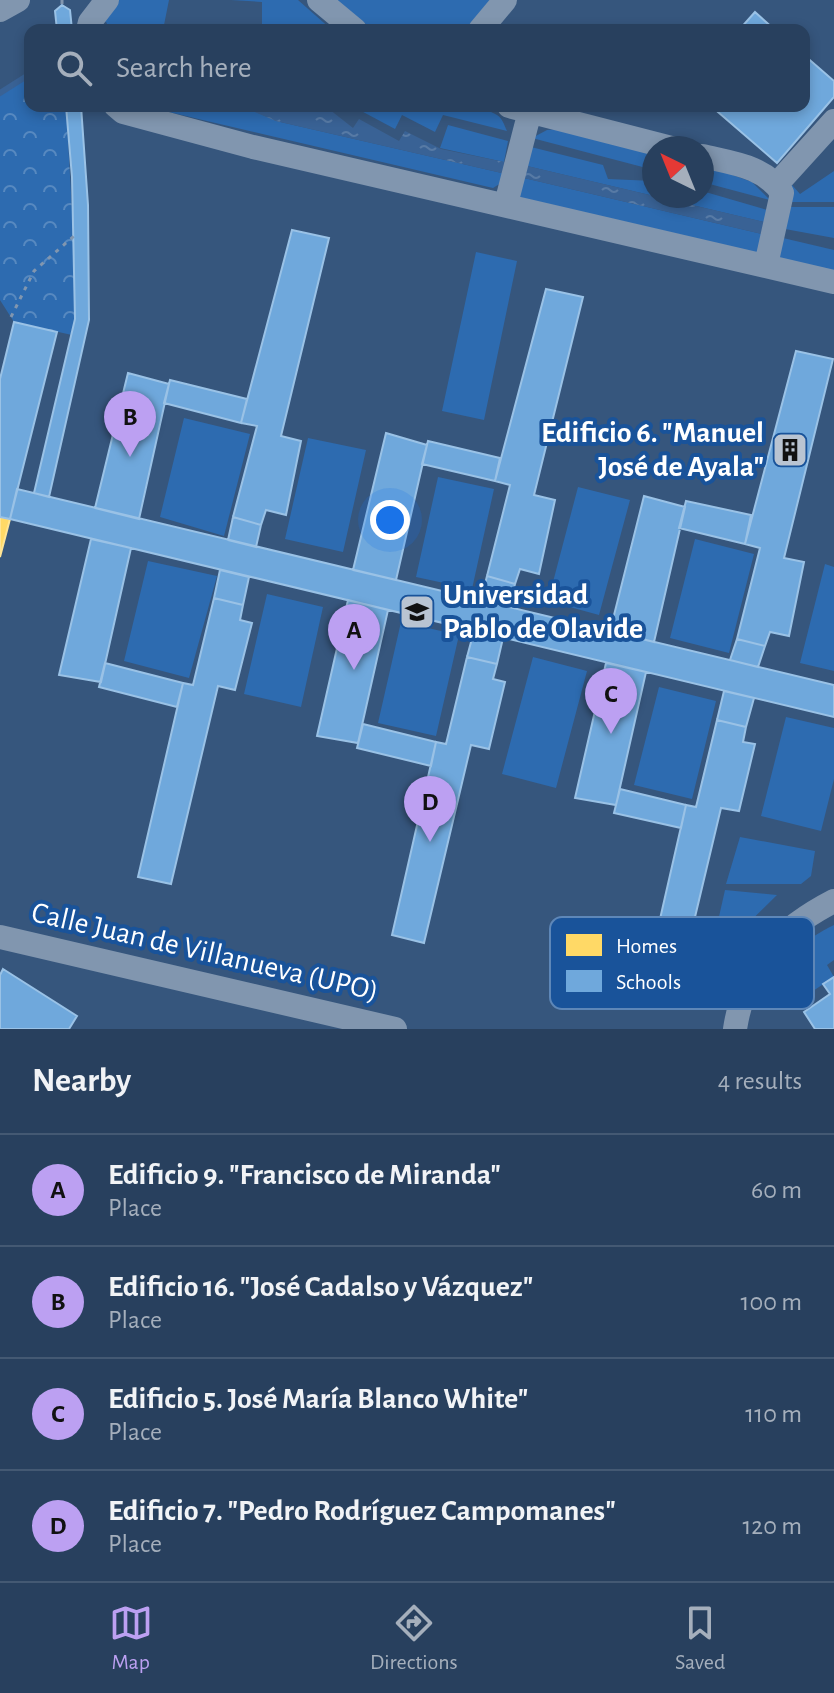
<!DOCTYPE html>
<meta charset="utf-8">
<style>
:root{--surface:#28405e;--page:#304764;--text:#f1f3f6;--muted:#a5afbc;--line:#445973;--accent:#bca0f2}
body{margin:0;font-family:"Alegreya Sans",sans-serif;background:var(--page);color:var(--text)}
.compass{position:absolute;left:642px;top:136px;width:72px;height:72px;border-radius:50%;background:var(--surface);box-shadow:0 4px 12px #0003;rotate:317deg}
.you{position:absolute;left:390px;top:520px;width:28px;height:28px;margin:-20px;border:6px solid #fff;border-radius:50%;background:#1a73e8;box-shadow:0 0 0 12px #1a73e833}
.badge{display:grid;place-items:center;width:52px;height:52px;border-radius:50%;background:var(--accent);color:#111;font-size:26px;font-weight:700}
.pin{position:absolute;translate:-50% -66px;filter:drop-shadow(0 2px 4px #0008)}
.pin::after{content:'';position:absolute;top:42px;width:28px;height:24px;background:inherit;clip-path:polygon(0 0,100% 0,50% 100%)}
.list{margin:0;padding:0;list-style:none}
h2{display:flex;justify-content:space-between;align-items:center;height:104px;margin:0;padding:0 32px;font-size:34px}
h2 small{font-size:26px;font-weight:400;color:var(--muted)}
.list li{display:grid;grid-template-columns:52px 1fr auto;gap:24px;align-items:center;box-sizing:border-box;height:112px;padding:0 32px;border-top:2px solid var(--line)}
.list b{display:block;font-size:30px;white-space:nowrap}
.list p{margin:0;font-size:26px;white-space:nowrap;color:var(--muted)}
.list em{font-size:26px;font-style:normal;color:var(--muted)}
.icon{flex:none;width:44px;height:44px;fill:none;stroke:currentColor;stroke-width:2;stroke-linecap:round;stroke-linejoin:round}
.map{position:relative;flex:none;width:834px;height:1029px;overflow:hidden}
.search{position:absolute;background:var(--surface);box-shadow:0 4px 12px #0003;left:24px;right:24px;top:24px;height:88px;display:flex;align-items:center;gap:20px;box-sizing:border-box;padding:0 28px;border-radius:16px;color:var(--muted);font-size:30px}
.sheet{height:552px;background:var(--surface)}
nav{display:flex;justify-content:space-around;align-items:center;box-sizing:border-box;height:112px;border-top:2px solid var(--line);background:var(--surface);font-size:22px;color:var(--muted)}
nav a{display:grid;justify-items:center;gap:4px}
nav .on{color:var(--accent)}
.map>svg:first-child{display:block}
</style>
<div class="map">
<svg width="834" height="1029" viewBox="0 0 834 1029">
<defs>
<pattern id="forest-crowns" width="20" height="18" patternUnits="userSpaceOnUse" patternTransform="scale(2)"><rect width="20" height="18" fill="#2d6bb0"/><path d="M2 6a3 3 0 1 1 6 0M12 15a3 3 0 1 1 6 0" fill="none" stroke="#5789c0"/></pattern>
<pattern id="water-ripples" width="26" height="14" patternUnits="userSpaceOnUse" patternTransform="scale(2)"><rect width="26" height="14" fill="#396295"/><path d="M2 4q2-2 4 0t4 0M15 11q2-2 4 0t4 0" fill="none" stroke="#577aa5"/></pattern>
</defs>
<rect width="100%" height="100%" fill="#36567d"/>
<!-- green -->
<path fill="#2d6bb0" d="M116,0H169L163,30H104L107,23L101,18Z
M231,0H298L332,30H262V2Z
M337,0H490L465,30H373Z
M143,106H224L232,108L243,106L276,121L506,174L501,183L493,188Z
M352,106C384,106 472,99 497,115C503,119 504,125 507,131L443,115L435,132L402,115L395,129Z
M448,125L508,141L504,162L440,148Z
M558,129L654,151V170L532,138L547,130Z
M531,147L603,165L608,179L654,181V196H702V191L771,211L768,223L527,166Z
M702,164L752,182L770,200L702,182Z
M834,171V202H787L792,185L800,194Z
M524,178L766,235L759,253L518,197Z
M789,207H834V238L785,229Z
M783,238L834,250V274L777,258Z
M476,252L517,261L484,420L442,411Z
M184,418L250,434L224,536L160,517Z
M308,438L366,450L343,552L285,539Z
M438,477L494,489L472,589L416,577Z
M578,487L630,500L599,615L548,601Z
M695,539L754,554L729,653L670,638Z
M148,561L217,576L189,678L124,661Z
M825,564L834,567V671L800,663Z
M267,594L323,607L301,707L244,694Z
M401,622L459,635L436,736L378,723Z
M533,657L587,671L556,788L502,774Z
M659,687L716,701L692,799L634,785Z
M786,717L834,728V779L821,831L761,816Z
M740,837L815,851L811,876L801,884H726Z
M725,890L777,895L727,944L702,992Z
M834,925V960L827,965L834,977L798,1001L765,992C778,960 804,940 834,925Z"/>
<!-- forest -->
<path fill="url(#forest-crowns)" d="M30,74V106H66L75,262V319L72,335L14,322L0,300V93Z"/>
<!-- water -->
<path fill="url(#water-ripples)" d="M224,106H325L353,128L359,119L399,141L405,131L441,149L509,163L506,174L276,121L243,107L232,109Z
M527,166L768,223L766,235L524,178Z"/>
<!-- homes -->
<path fill="#ffd966" stroke="#ffe494" stroke-width="2" d="M0,517L10,519L0,557Z"/>
<!-- schools -->
<path fill="#6fa8dc" stroke="#9ac2e6" stroke-width="2" d="M62,5L70,10L72,30H57L55,11Z
M755,12L775,30H739Z
M804,55L834,81V97L777,163L711,106H804Z
M66,106H81L88,205L89,320L49,497L34,493L75,319L72,177Z
M292,230L329,238L281,436L301,441L286,515L266,510L261,525L233,517L257,426L241,423Z
M546,289L583,297L534,495L555,500L539,574L520,569L515,584L487,576L510,485L495,481Z
M14,322L57,332L10,519L0,517V379Z
M796,351L833,359L784,558L804,562L789,636L770,632L765,646L737,639L760,548L745,544Z
M128,373L169,384L139,519L95,508Z
M170,380L247,399L241,423L164,403Z
M386,433L427,445L396,580L353,570Z
M428,441L500,458L495,481L422,464Z
M17,489L834,685V717L10,519Z
M644,496L685,507L654,642L610,631Z
M686,501L751,515L745,544L679,528Z
M233,517L261,525L256,547L228,540Z
M91,539L131,548L101,682L59,675Z
M220,570L249,577L243,605L214,598Z
M487,576L515,584L509,607L481,600Z
M214,598L243,605L240,620L252,623L235,690L218,686L171,884L138,877L183,683L193,685Z
M348,600L388,610L358,743L317,736Z
M474,631L503,638L497,664L467,657Z
M737,639L765,646L758,667L730,660Z
M467,657L497,664L493,679L505,682L489,749L471,745L424,943L392,935L436,742L446,744Z
M105,663L183,683L177,707L99,687Z
M606,663L646,672L616,805L575,798Z
M724,691L754,698L746,727L717,720Z
M717,720L746,727L743,742L755,744L739,811L721,808L674,1005L642,998L686,805L696,807Z
M363,724L436,742L431,766L357,748Z
M620,789L686,805L681,828L614,813Z
M3,969L77,1016L69,1029H0V975Z
M834,977V1029H815L804,1012L830,994L823,984Z"/>
<g fill="none" stroke-linecap="round" stroke-linejoin="round">
<!-- stream -->
<path stroke="#396295" stroke-width="6" d="M0,93L30,74"/>
<!-- path -->
<path stroke="#8196af" stroke-width="3" stroke-dasharray="4 6" stroke-linecap="butt" d="M62,0V5
M11,317L34,271L74,236"/>
<!-- minor -->
<path stroke="#8196af" stroke-width="24" d="M319,0L355,30
M0,10L18,0
M88,30L90,22L107,0
M480,30L505,0
M116,106L123,112L253,147L834,282
M509,106L672,148
M702,156C731,163 765,166 782,193L766,265
M777,184L834,121
M506,204L530,111
M0,937L395,1029
M735,1029C745,965 778,930 834,901"/>
</g>
<!-- icons -->
<defs>
<symbol id="building-square" viewBox="-11 -11 22 22"><rect x="-9" y="-9" width="18" height="18" rx="4" fill="#b9c4d2" stroke="#19539a"/><path d="M-4-6H4V6H1V3H-1V6H-4ZM-2.5-4.3h1.7v1.8h-1.7ZM.8-4.3h1.7v1.8H.8ZM-2.5-1h1.7V.8h-1.7ZM.8-1h1.7V.8H.8Z" fill="#111"/></symbol>
<symbol id="university-square" viewBox="-11 -11 22 22"><rect x="-9" y="-9" width="18" height="18" rx="4" fill="#b9c4d2" stroke="#19539a"/><path d="M0-5L7-2L0 1L-7-2ZM-4 1L0 2.5L4 1V4Q0 6-4 4Z" fill="#111"/></symbol>
</defs>
<g fill-rule="evenodd">
<use href="#building-square" x="770" y="430" width="40" height="40"/>
<use href="#university-square" x="397" y="592" width="40" height="40"/>
</g>
<g text-anchor="middle" dominant-baseline="central" stroke-width="8" stroke-linejoin="round" paint-order="stroke">
<!-- poi labels -->
<g font-size="30" font-weight="bold" fill="#fff" stroke="#19539a" text-anchor="end">
<text x="764" y="433">Edificio 6. "Manuel<tspan x="764" dy="34">José de Ayala"</tspan></text>
<text x="443" y="595" text-anchor="start">Universidad<tspan x="443" dy="34">Pablo de Olavide</tspan></text>
</g>
<!-- street labels -->
<g font-size="30" fill="#fff" stroke="#19539a">
<text transform="translate(205 952) rotate(13)">Calle Juan de Villanueva (UPO)</text>
</g>
</g>
<!-- legend -->
<rect x="550" y="917" width="264" height="92" rx="12" fill="#19539a" stroke="#5e87b8" stroke-width="2"/>
<rect x="566" y="934" width="36" height="22" fill="#ffd966"/>
<rect x="566" y="970" width="36" height="22" fill="#6fa8dc"/>
<g font-size="22" fill="#fff">
<text x="616" y="953">Homes</text>
<text x="616" y="989">Schools</text>
</g>
</svg>
<svg class="compass" viewBox="-18 -18 36 36"><path d="M0-13l5 13h-10z" fill="#e53935"/><path d="M0 13l5-13h-10z" fill="#a5afbc"/></svg>
<div class="you"></div>
<div class="pin badge" style="left:354px;top:670px">A</div>
<div class="pin badge" style="left:130px;top:457px">B</div>
<div class="pin badge" style="left:611px;top:734px">C</div>
<div class="pin badge" style="left:430px;top:842px">D</div>
<div class="search"><svg class="icon" aria-label="search" viewBox="0 0 24 24"><circle cx="10" cy="10" r="6"/><path d="M15 15l6 6"/></svg>Search here</div>
</div>
<section class="sheet">
<h2>Nearby<small>4 results</small></h2>
<ul class="list">
<li><span class="badge">A</span><div><b>Edificio 9. &quot;Francisco de Miranda&quot;</b><p>Place</p></div><em>60 m</em></li>
<li><span class="badge">B</span><div><b>Edificio 16. &quot;José Cadalso y Vázquez&quot;</b><p>Place</p></div><em>100 m</em></li>
<li><span class="badge">C</span><div><b>Edificio 5. José María Blanco White&quot;</b><p>Place</p></div><em>110 m</em></li>
<li><span class="badge">D</span><div><b>Edificio 7. &quot;Pedro Rodríguez Campomanes&quot;</b><p>Place</p></div><em>120 m</em></li>
</ul>
</section>
<nav>
<a class="on"><svg class="icon" aria-label="map" viewBox="0 0 24 24"><path d="M3 6l6-2 6 2 6-2v14l-6 2-6-2-6 2zM9 4v14M15 6v14"/></svg>Map</a>
<a><svg class="icon" aria-label="directions" viewBox="0 0 24 24"><path d="M12 3l9 9-9 9-9-9zM9 14v-3h6M13 9l2 2-2 2"/></svg>Directions</a>
<a><svg class="icon" aria-label="saved" viewBox="0 0 24 24"><path d="M7 4h10v16l-5-4-5 4z"/></svg>Saved</a>
</nav>
